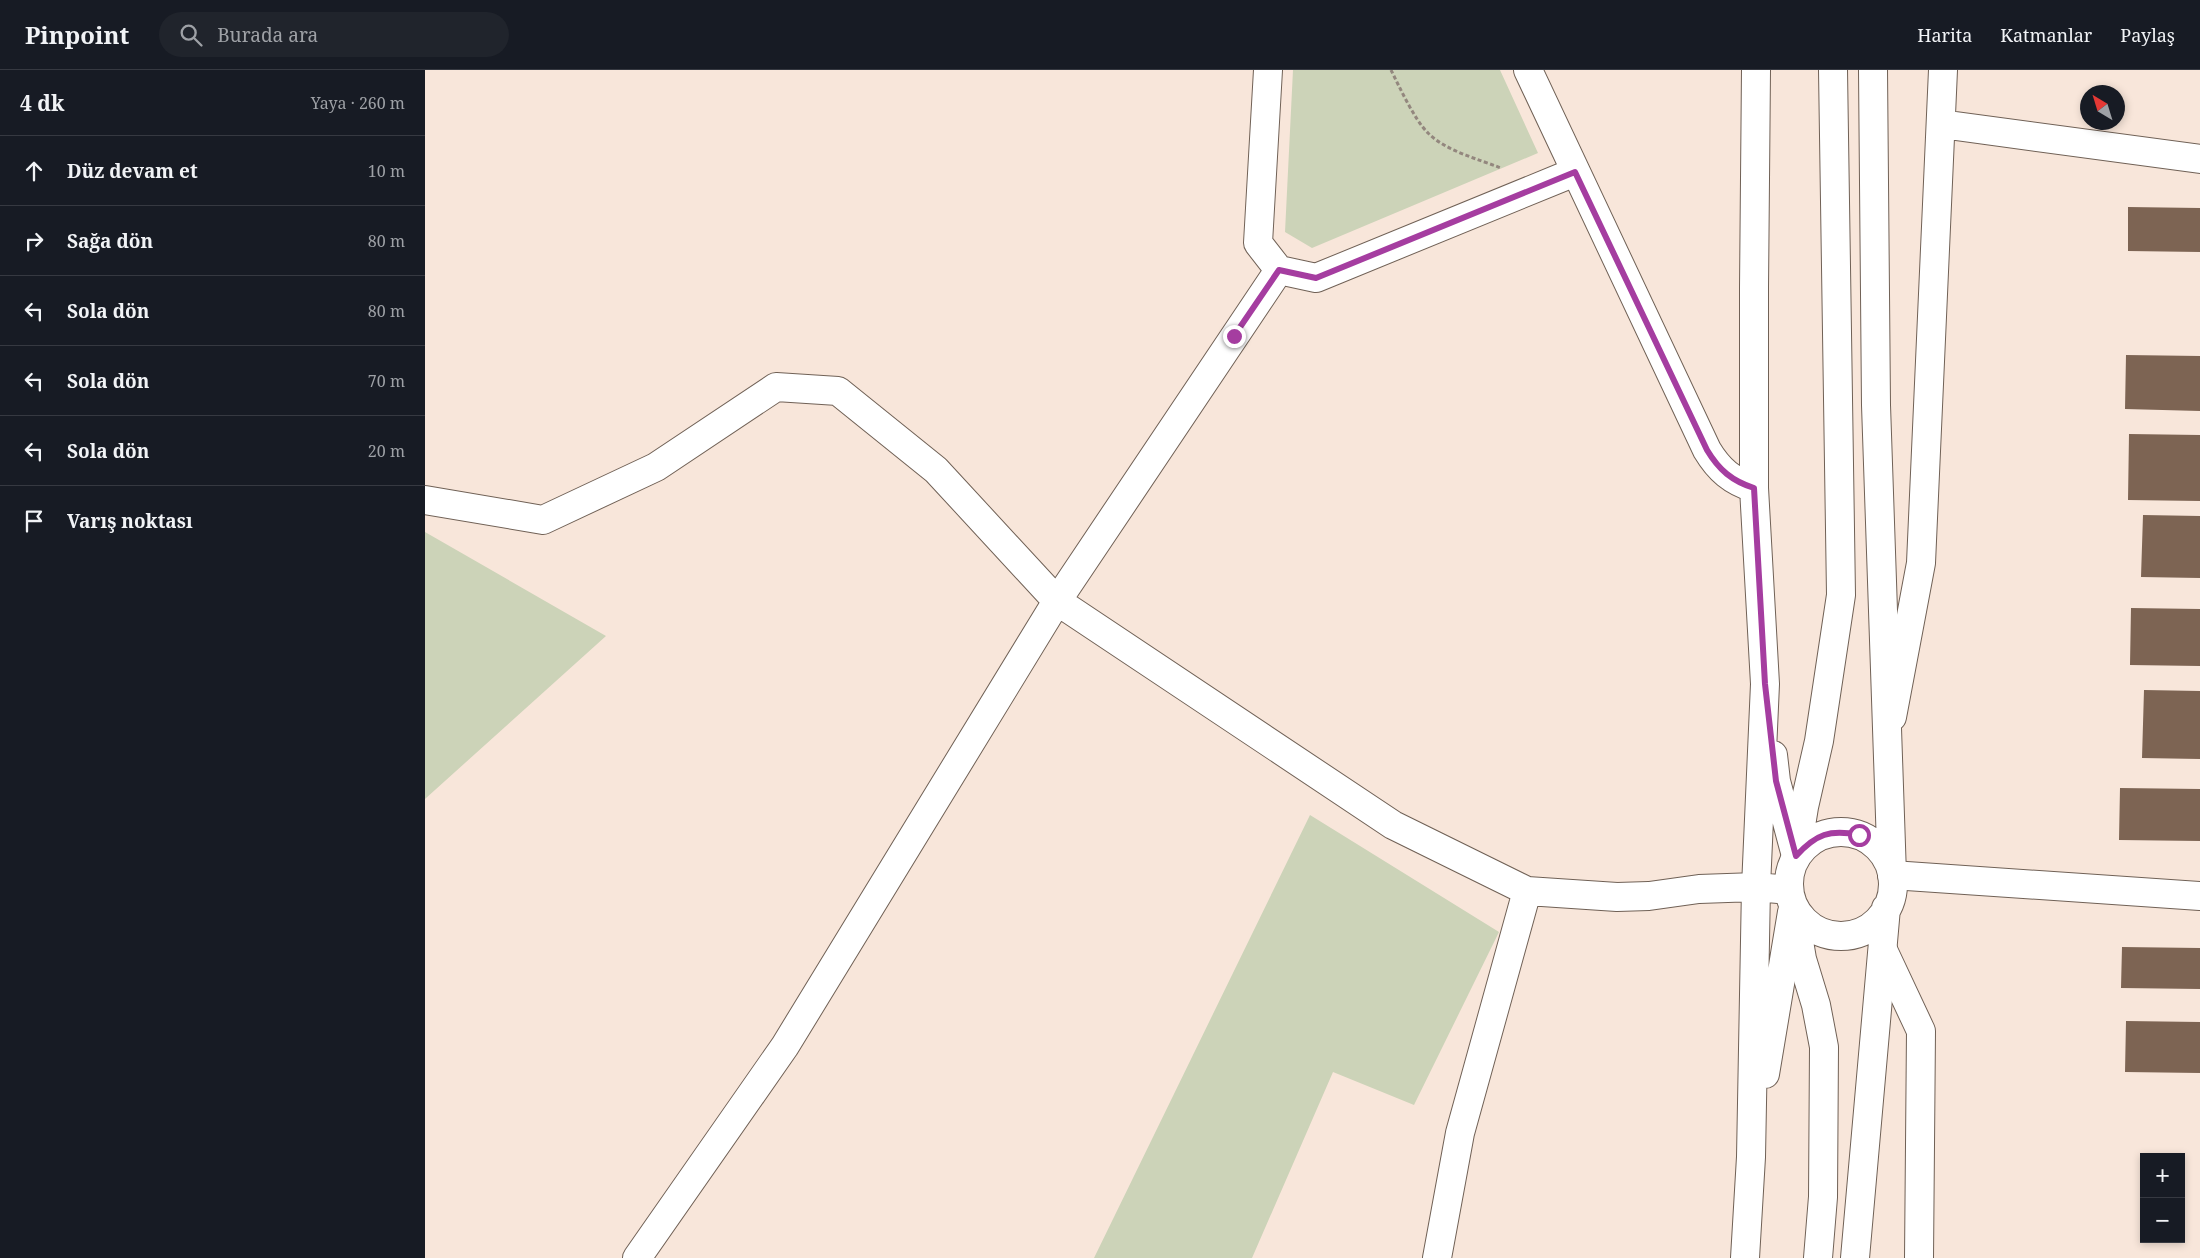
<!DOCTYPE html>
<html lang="tr">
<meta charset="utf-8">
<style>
:root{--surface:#171b24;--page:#20242c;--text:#f1f3f6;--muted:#9ea1a6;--line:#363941}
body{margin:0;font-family:"Noto Serif",serif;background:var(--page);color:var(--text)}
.controls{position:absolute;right:15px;bottom:15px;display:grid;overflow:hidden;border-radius:0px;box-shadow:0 2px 8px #0003}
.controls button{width:45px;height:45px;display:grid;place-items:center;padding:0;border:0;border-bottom:1px solid var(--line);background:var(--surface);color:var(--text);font:25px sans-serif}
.compass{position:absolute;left:1655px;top:15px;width:45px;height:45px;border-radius:50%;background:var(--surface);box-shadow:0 2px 8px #0003;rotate:322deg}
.stop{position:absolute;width:15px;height:15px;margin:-11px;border:4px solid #a53da0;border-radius:50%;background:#fff}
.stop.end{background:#a53da0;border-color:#fff;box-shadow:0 1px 5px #0008}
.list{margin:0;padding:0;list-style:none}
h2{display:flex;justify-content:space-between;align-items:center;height:65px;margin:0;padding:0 20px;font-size:21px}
h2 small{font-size:16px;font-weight:400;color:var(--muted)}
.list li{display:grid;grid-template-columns:32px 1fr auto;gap:15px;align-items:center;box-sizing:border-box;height:70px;padding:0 20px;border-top:1px solid var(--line)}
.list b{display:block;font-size:19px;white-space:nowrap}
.list em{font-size:16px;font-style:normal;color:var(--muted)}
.icon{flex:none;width:28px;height:28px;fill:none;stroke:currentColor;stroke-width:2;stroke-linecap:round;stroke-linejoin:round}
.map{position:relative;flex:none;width:1775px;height:1188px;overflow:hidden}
header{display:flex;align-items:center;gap:30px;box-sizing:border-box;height:70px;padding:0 25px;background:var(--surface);border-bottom:1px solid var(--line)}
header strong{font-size:24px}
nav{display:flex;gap:28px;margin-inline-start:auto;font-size:18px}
.search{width:350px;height:45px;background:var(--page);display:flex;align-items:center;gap:12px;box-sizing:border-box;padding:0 18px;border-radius:28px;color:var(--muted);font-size:19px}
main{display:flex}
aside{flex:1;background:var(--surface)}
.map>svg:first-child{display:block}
</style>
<header>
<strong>Pinpoint</strong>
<div class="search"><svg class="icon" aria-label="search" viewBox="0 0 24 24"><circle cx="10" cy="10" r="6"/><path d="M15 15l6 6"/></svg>Burada ara</div>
<nav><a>Harita</a><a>Katmanlar</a><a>Paylaş</a></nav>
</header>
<main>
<aside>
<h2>4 dk<small>Yaya · 260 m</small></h2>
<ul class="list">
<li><svg class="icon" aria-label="ahead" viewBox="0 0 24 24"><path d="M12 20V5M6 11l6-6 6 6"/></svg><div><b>Düz devam et</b></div><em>10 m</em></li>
<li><svg class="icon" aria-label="right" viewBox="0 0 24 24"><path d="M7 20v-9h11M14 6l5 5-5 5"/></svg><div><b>Sağa dön</b></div><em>80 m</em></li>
<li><svg class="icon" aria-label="left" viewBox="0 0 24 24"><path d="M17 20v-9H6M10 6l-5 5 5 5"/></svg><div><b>Sola dön</b></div><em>80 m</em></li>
<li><svg class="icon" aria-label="left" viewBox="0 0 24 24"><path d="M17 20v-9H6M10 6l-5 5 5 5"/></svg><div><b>Sola dön</b></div><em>70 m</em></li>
<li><svg class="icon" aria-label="left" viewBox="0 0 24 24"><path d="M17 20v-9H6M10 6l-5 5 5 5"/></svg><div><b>Sola dön</b></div><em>20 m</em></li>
<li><svg class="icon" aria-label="arrive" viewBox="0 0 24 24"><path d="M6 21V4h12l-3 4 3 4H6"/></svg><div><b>Varış noktası</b></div></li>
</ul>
</aside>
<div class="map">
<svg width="1775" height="1188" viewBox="0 0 1775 1188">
<rect width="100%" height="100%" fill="#f8e6da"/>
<!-- green -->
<path fill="#ccd3b8" d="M868,0H1075L1113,83L887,178L860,162Z
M0,462L181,566L0,729Z
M885,745L1074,862L989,1035L908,1002L827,1188H669Z"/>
<!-- building -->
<path fill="#7d6453" d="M1703,137L1775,138V182L1703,181Z
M1701,285L1775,286V341L1700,339Z
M1704,364L1775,365V431L1703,430Z
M1718,445L1775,446V508L1716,507Z
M1706,538L1775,539V596L1705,595Z
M1719,620L1775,621V689L1717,688Z
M1695,718L1775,719V771L1694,770Z
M1697,877L1775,878V919L1696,918Z
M1701,951L1775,952V1003L1700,1002Z"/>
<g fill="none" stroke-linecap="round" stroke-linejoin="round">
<defs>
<path id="street" d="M843,0L833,173L854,200L891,208L1150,102
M1103,0L1282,380C1294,400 1307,411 1329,418
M1331,0L1329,218V418L1340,614L1331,817L1364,820
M1516,54L1775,89
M0,430L118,450L231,397L351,317L413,321L511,400L632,531L854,200
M1467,647L1496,493L1518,0
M1348,685L1351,711L1371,786
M1467,805L1775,826
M1458,880L1496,961L1494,1188
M1340,1004L1367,842
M212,1188L360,976L632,531L968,755L1102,821L1192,827L1224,826L1274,819L1331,817L1326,1087L1320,1188
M1012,1188L1035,1063L1102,821"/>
<path id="secondary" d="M1448,0L1451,335L1467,805
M1364 814a52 52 0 1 1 104 0a52 52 0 1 1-104 0Z
M1371,786L1379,737L1394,671L1416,525L1408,0
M1368,836L1377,889L1391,935L1399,977L1398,1127L1393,1188
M1430,1188L1461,838"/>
</defs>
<!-- street casing -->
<use href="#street" stroke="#706156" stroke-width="30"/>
<!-- secondary casing -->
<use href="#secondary" stroke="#706156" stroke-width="30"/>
<!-- path -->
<path stroke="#93877e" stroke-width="3" stroke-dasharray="4 2.5" stroke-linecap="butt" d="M966,0C975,18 989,49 1003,63C1021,81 1053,89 1076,98"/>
<!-- street -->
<use href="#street" stroke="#fff" stroke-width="28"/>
<!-- secondary -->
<use href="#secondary" stroke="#fff" stroke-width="28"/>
</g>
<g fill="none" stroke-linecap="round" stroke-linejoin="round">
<!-- route -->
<path stroke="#a53da0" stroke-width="6" d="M809,266L854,200L891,208L1150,102L1282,380C1294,400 1307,411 1329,418L1340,614L1351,711L1371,786C1391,764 1405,759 1434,765"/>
</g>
</svg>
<div class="controls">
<button>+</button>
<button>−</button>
</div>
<svg class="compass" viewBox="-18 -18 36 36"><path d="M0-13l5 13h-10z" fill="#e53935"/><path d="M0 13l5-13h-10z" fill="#9ea1a6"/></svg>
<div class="stop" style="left:1434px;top:765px"></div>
<div class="stop end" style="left:809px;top:266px"></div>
</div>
</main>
